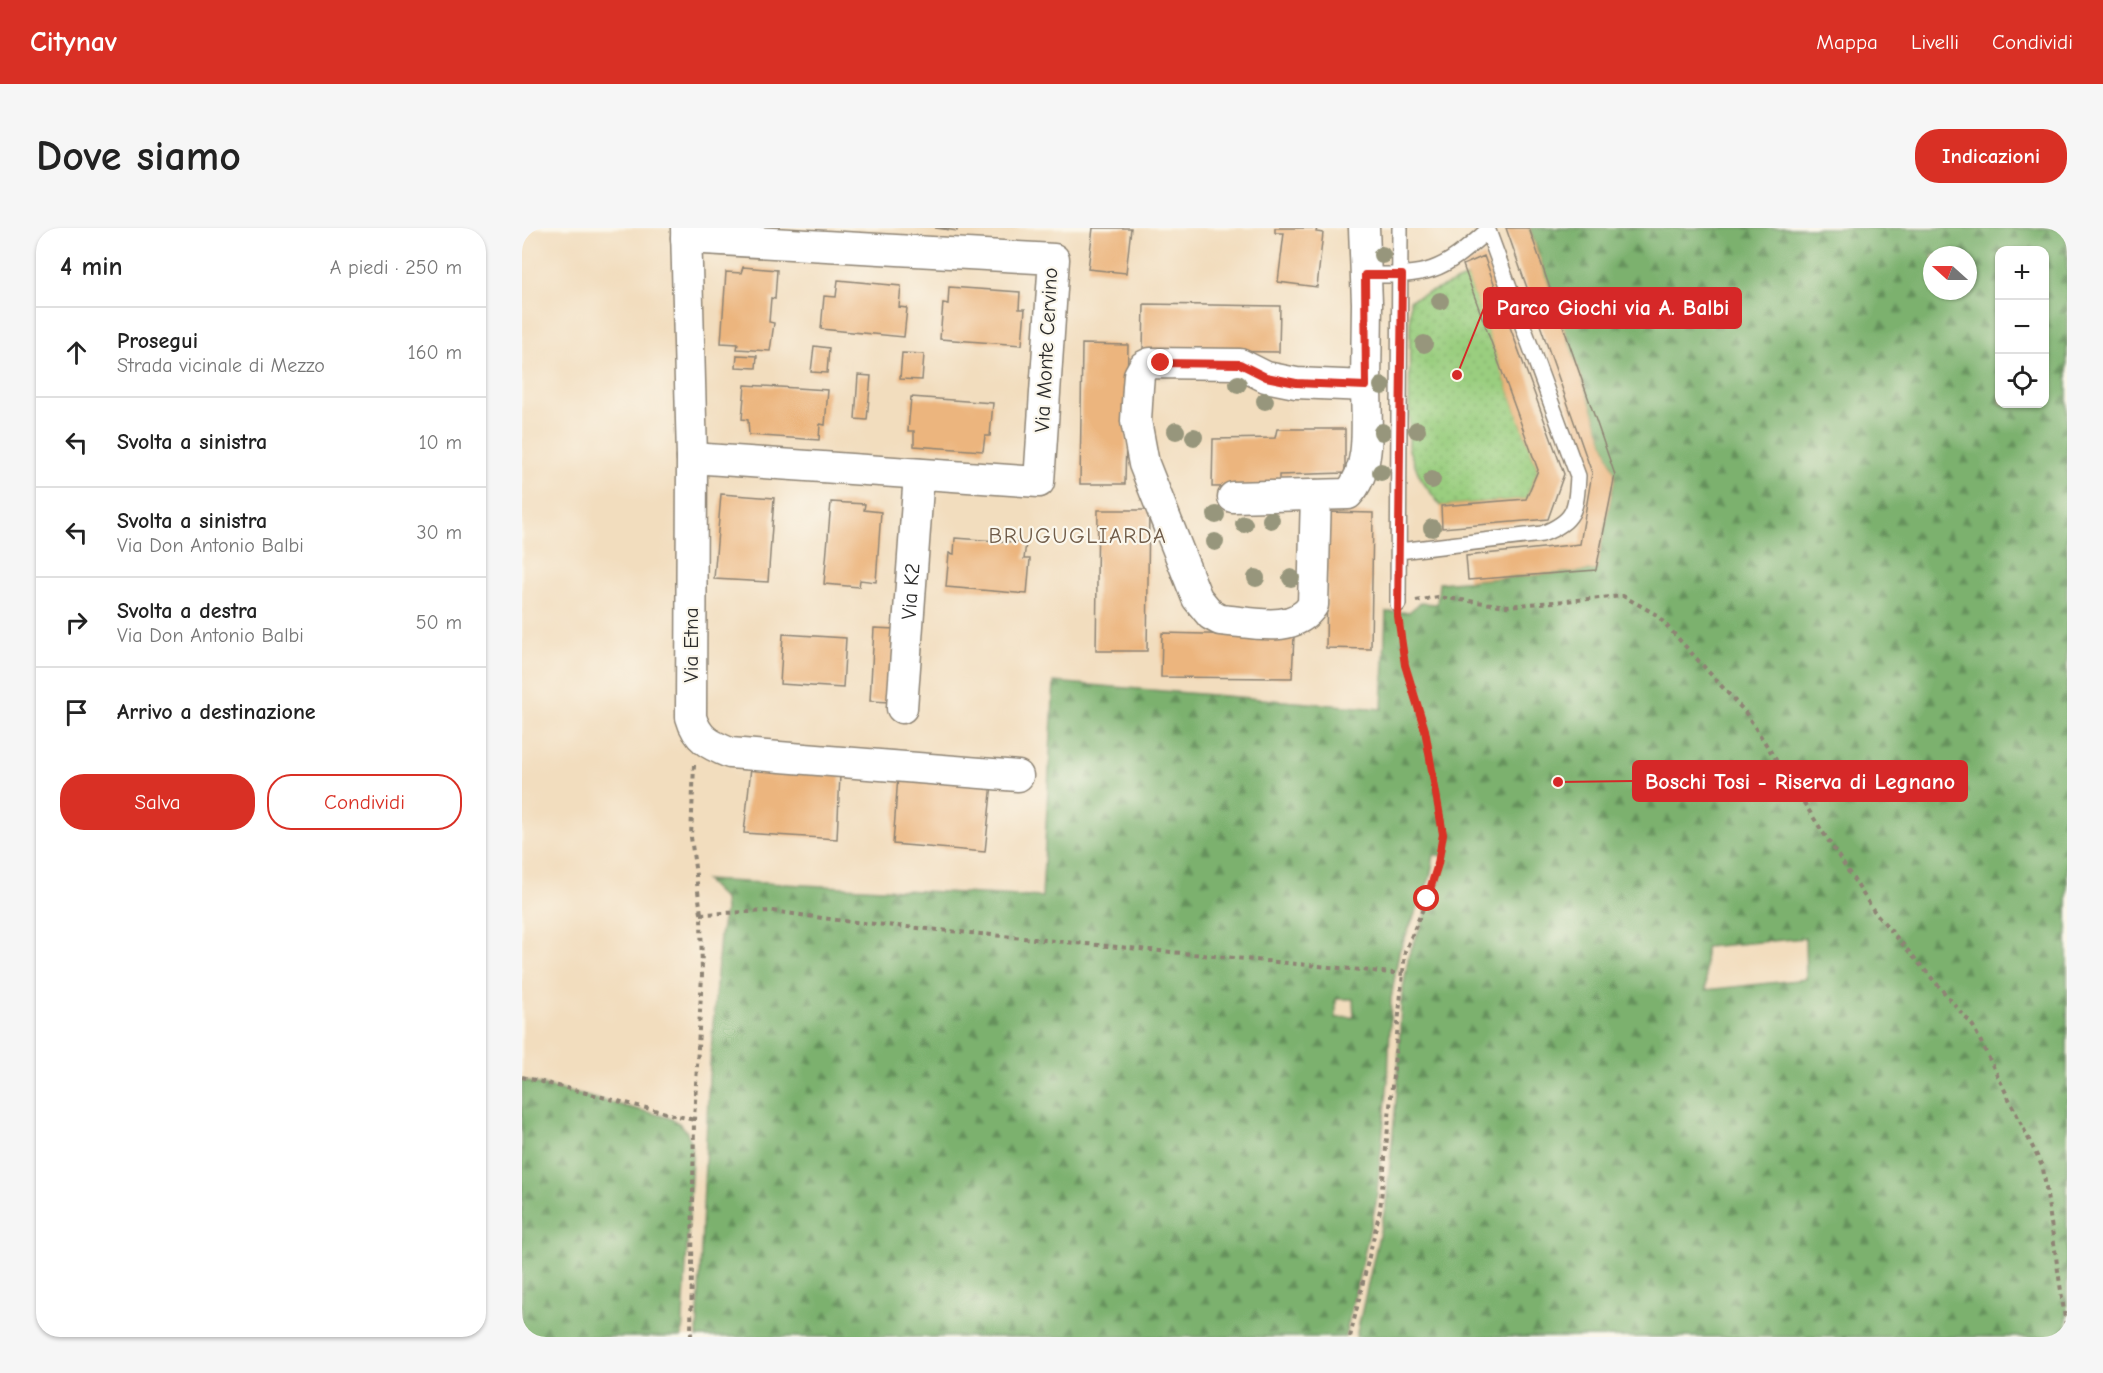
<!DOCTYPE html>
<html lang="it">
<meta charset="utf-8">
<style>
:root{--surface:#fff;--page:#f6f6f6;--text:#222;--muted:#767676;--line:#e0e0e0;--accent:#d93025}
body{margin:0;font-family:"Comic Neue",sans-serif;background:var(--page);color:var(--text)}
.controls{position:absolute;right:18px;top:18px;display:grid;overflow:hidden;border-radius:12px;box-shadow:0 2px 4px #0004}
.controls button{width:54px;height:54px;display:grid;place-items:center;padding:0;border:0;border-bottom:2px solid var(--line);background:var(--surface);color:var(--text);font:30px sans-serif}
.compass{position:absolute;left:1401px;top:18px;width:54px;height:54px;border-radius:50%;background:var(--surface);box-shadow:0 2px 4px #0004;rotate:291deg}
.stop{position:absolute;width:18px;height:18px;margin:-14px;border:4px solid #d93025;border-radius:50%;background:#fff}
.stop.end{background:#d93025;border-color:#fff;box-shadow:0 2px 6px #0008}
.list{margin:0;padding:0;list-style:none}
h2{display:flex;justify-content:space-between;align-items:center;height:78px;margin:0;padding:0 24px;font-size:26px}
h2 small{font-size:20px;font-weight:400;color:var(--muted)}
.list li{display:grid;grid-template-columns:39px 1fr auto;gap:18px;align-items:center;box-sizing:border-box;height:90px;padding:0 24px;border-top:2px solid var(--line)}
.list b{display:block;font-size:22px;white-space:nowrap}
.list p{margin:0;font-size:20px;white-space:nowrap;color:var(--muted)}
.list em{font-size:20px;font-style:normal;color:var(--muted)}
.actions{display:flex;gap:12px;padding:18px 24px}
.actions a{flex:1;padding:14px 0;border:2px solid var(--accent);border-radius:24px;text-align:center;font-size:21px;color:var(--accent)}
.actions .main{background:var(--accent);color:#fff}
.icon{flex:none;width:33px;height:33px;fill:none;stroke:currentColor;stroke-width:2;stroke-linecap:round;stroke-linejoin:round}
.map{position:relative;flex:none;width:1545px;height:1109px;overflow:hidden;border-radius:24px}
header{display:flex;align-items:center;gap:36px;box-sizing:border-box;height:84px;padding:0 30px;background:var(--accent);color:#fff}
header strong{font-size:28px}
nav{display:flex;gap:33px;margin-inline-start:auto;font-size:21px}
.intro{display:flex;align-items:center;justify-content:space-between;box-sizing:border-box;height:144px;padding:0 36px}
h1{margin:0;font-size:42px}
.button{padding:15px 27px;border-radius:24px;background:var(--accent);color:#fff;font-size:21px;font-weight:700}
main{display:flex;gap:36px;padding:0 36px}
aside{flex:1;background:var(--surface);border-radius:24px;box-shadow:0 2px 4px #0004}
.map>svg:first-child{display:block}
</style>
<header>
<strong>Citynav</strong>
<nav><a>Mappa</a><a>Livelli</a><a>Condividi</a></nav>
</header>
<div class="intro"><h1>Dove siamo</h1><a class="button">Indicazioni</a></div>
<main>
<aside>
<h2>4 min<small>A piedi · 250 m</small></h2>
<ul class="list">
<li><svg class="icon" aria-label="ahead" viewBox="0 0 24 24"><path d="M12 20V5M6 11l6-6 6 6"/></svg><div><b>Prosegui</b><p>Strada vicinale di Mezzo</p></div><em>160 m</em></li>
<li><svg class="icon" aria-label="left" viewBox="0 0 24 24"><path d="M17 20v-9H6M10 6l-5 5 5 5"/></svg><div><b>Svolta a sinistra</b></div><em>10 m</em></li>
<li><svg class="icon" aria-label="left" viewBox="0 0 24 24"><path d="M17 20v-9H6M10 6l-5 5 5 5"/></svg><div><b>Svolta a sinistra</b><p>Via Don Antonio Balbi</p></div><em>30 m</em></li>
<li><svg class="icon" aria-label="right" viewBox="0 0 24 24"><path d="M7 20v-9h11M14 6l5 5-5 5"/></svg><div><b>Svolta a destra</b><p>Via Don Antonio Balbi</p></div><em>50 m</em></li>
<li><svg class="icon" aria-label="arrive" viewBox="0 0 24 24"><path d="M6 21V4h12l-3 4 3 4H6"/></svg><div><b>Arrivo a destinazione</b></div></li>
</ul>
<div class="actions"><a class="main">Salva</a><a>Condividi</a></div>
</aside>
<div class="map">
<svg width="1545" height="1109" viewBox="0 0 1545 1109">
<defs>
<pattern id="forest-firs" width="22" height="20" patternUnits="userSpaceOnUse" patternTransform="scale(1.5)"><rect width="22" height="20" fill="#7bb16e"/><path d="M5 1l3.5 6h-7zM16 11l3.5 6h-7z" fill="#65905b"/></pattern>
<pattern id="park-dots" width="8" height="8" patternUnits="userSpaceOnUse" patternTransform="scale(1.5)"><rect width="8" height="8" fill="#9ace7f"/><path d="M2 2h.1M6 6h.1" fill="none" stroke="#85b16e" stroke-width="1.8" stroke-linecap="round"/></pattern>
</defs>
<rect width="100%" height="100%" fill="#fbf7ec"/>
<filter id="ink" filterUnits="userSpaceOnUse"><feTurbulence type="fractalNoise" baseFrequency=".0167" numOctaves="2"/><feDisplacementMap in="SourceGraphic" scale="12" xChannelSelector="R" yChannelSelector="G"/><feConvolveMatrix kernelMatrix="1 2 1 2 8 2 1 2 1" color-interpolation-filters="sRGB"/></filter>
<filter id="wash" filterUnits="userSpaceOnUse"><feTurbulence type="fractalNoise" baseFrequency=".008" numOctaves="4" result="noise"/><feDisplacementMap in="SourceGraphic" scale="24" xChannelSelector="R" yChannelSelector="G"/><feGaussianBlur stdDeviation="1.35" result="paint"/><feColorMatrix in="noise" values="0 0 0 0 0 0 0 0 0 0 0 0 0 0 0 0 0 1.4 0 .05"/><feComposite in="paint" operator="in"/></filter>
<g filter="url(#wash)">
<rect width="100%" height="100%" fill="#f2ddbe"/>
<!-- forest -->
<path fill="url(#forest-firs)" stroke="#536e4c" stroke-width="1.5" fill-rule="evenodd" d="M1007,0H1545V1109H834L864,976L876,853L879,772L887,726L918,652L922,628L912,627L908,650L877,724L869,771L866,852L854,975L823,1109H175L187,849L198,708L203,683L202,671L183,652L520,669L532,454L860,481L864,384H887L898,375L915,376L917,355L1074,342L1093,247ZM1478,22H1522V176H1478ZM1410,27H1446V63H1410ZM1283,710L1284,751L1184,762L1183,719ZM814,771H831L832,789L814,790Z
M0,852L145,889C166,897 169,908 170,930L160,1109H0Z"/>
<!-- park -->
<path fill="url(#park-dots)" stroke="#627c55" stroke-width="1.5" d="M946,49L1016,242L1004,271L919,278L899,252L887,222L888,72Z"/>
<g id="blocks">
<!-- building -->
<path fill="#ecb57e" d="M413,0H435V3Z
M571,0H609L604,45L566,41Z
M753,0H795L794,4L801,5L795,59L756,54L762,5H753Z
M984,0H1007L1093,247L1074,342L946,352L944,328L1058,316L1070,245Z
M962,28L1042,246L1026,291L920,300L919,278L1004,271L1016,242L941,37Z
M221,39L255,42L253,71L249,70L247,94L252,95L248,123L215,121L216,116L199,115L204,44L219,45Z
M316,52L379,58L377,79L385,80L382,109L299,101L302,68L314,69Z
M427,59L498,64L497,81H503L500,117L418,111L421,75L426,76Z
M622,76L758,78L757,124L621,122Z
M560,116L606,117L603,256H558Z
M292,118L307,120L305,145L289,144Z
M380,125L402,126L400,152L378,151Z
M215,127L235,128L234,140L214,139Z
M336,147L349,148L345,192L333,191Z
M223,157L306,162L303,197L298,196L297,212L227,207L226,192L220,191Z
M389,169L471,175L468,208H463L461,223L392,218V203H386Z
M755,201H823V245L757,247V258L690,259L691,211L753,210Z
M199,266L252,270L246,354L192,351Z
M309,274L343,276L342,282L359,284L354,354L338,352L337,359L302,356Z
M576,282H627L625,423H574Z
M806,284L851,285L849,421L804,420Z
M433,310L504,315L502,331H508L505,366L424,359L427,325L432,326Z
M352,400L373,401L368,474L348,473Z
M640,405L772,408L770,450L639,449Z
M261,406L324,410L321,460L258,456Z
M229,539L318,547L315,611L222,605Z
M376,548L470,555L463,624L371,616Z"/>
</g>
</g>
<g filter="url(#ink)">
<use href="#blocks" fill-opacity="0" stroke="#8e8474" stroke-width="1.5"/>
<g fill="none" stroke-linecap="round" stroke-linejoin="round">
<defs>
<path id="lane" d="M843,47C908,47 917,46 966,2
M877,323L1020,306C1053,293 1054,282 1056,248L965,0
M876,376L878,0"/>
<g id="street">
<path d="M164,0L170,230L169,489C175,511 188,517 208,525L496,548"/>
<path d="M164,10L532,31L517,254L170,230"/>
<path d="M794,267L791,377C772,407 729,394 698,392L689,387L675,370L622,236L614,193L616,159L617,147L622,138L628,135L718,136L744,149L774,155L844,158L845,75L842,0"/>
<path d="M711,269L826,266C851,240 844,192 844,158"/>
<path id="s1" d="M380,480L397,246"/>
</g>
</defs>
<!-- lane casing -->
<use href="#lane" stroke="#8e8474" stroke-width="18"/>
<!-- street casing -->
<use href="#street" stroke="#8e8474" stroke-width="33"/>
<!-- path -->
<path stroke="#8e8474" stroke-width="4" stroke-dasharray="4.5 4.5" stroke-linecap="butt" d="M894,373L916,369L985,378L1101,368L1135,387L1223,484L1352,683L1451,798L1521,940L1545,1104
M172,537L169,609L179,686
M0,849L172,892
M169,1109L172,892L180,747L179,686L250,683L322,693L881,746
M828,1109L858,982L883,724L905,671L916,636L921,606L903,502L883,437L877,395"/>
<!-- lane -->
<use href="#lane" stroke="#fff" stroke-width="15"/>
<!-- street -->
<use href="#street" stroke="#fff" stroke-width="30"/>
</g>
<!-- trees -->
<g fill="#97967b">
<circle cx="860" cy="27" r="9"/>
<circle cx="918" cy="73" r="9"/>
<circle cx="902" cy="116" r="9"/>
<circle cx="716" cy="156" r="9"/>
<circle cx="860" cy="158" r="9"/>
<circle cx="743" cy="173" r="9"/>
<circle cx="895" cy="202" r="9"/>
<circle cx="654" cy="203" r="9"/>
<circle cx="860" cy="204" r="9"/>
<circle cx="672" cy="209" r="9"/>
<circle cx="859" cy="244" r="9"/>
<circle cx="910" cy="252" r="9"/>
<circle cx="694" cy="287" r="9"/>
<circle cx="749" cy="292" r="9"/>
<circle cx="722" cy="296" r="9"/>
<circle cx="910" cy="300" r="9"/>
<circle cx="693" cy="314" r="9"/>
<circle cx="734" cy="350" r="9"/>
<circle cx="769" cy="350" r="9"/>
</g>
</g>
<g fill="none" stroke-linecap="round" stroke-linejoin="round" filter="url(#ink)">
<!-- route -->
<path stroke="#d93025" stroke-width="8" d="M639,135L718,136L744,149L774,155L844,158L843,47H880L876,388L883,437L903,502L921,606L916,636L905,671"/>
</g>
<g text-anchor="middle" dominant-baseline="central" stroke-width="4.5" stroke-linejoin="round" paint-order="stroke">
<!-- street labels -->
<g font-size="21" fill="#2b2b2b" stroke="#fbf7ec">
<text transform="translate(524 122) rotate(-87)">Via Monte Cervino</text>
<text stroke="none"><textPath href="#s1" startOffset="117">Via K2</textPath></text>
<text transform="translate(169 417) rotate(-90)">Via Etna</text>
</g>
<!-- neighbourhood labels -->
<g font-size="22" letter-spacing="1.5" fill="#6f5b48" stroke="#fbf7ec">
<text x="556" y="308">BRUGUGLIARDA</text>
</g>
</g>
<!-- callouts -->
<path fill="none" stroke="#d62828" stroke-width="2" d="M935 147L962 80M1036 554L1111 553"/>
<g fill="#d62828" stroke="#fbf7ec" stroke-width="2">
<circle cx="935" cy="147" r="6"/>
<circle cx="1036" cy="554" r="6"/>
</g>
<g fill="#d62828" stroke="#d62828" stroke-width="2">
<rect x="962" y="60" width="257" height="40" rx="6"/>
<rect x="1111" y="533" width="334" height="40" rx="6"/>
</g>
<g font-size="22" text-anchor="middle" font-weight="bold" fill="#fff">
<text x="1091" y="87">Parco Giochi via A. Balbi</text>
<text x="1278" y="561">Boschi Tosi - Riserva di Legnano</text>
</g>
</svg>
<div class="controls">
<button>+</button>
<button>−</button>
<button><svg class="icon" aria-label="locate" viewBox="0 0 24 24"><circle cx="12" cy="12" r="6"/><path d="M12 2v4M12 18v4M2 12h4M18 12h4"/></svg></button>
</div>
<svg class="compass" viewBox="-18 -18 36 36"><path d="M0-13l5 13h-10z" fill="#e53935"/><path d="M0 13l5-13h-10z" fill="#767676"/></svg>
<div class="stop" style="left:905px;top:671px"></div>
<div class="stop end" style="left:639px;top:135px"></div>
</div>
</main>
